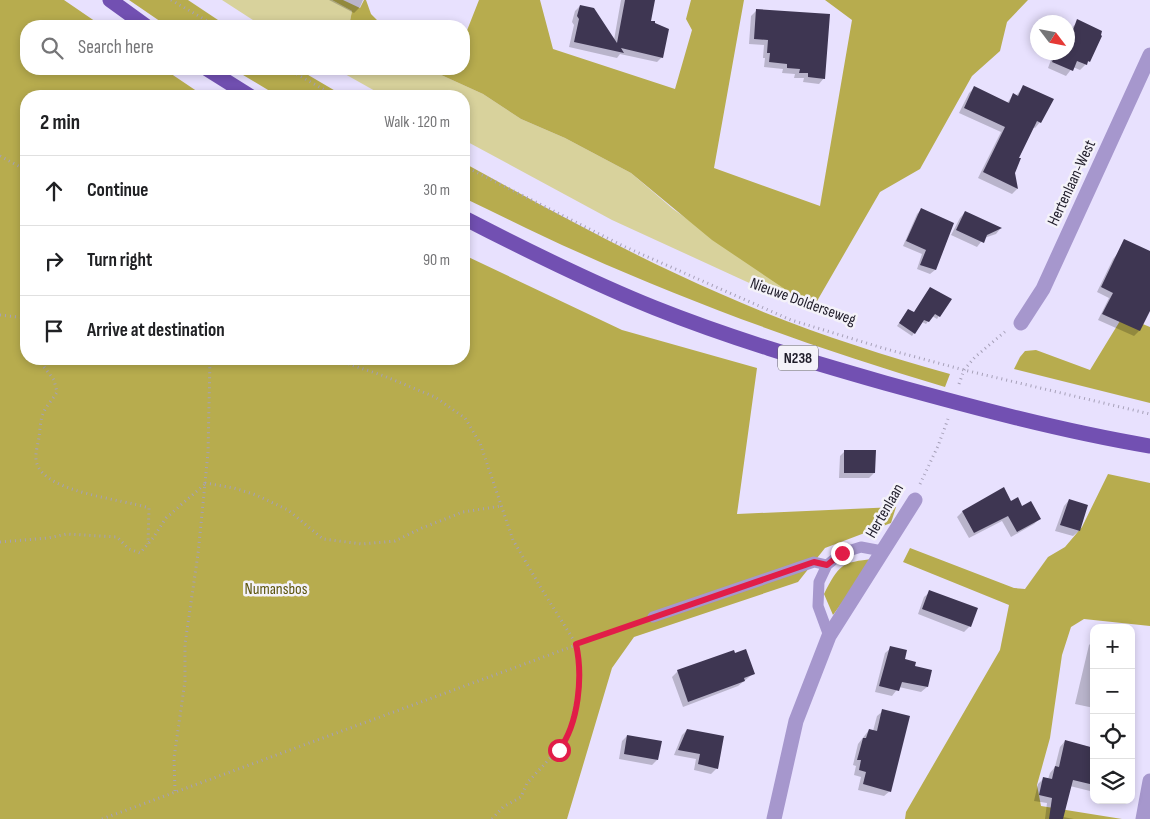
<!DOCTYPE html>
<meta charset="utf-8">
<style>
:root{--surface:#fff;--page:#f6f6f6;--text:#202124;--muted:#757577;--line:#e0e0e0}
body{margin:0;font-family:"Sofia Sans Condensed",sans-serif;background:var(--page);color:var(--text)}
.controls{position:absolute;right:15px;bottom:15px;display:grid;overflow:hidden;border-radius:10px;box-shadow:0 2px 8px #0003}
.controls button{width:45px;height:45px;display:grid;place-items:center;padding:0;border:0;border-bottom:1px solid var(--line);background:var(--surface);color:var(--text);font:25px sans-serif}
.compass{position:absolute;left:1030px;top:15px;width:45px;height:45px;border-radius:50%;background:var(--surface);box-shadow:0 2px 8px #0003;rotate:122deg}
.stop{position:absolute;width:15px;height:15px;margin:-11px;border:4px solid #e11d48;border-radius:50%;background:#fff}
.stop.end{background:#e11d48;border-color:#fff;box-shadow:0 1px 5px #0008}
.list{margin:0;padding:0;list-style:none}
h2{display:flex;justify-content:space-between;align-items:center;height:65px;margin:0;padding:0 20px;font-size:21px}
h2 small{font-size:16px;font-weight:400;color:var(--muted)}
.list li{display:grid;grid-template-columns:32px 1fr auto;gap:15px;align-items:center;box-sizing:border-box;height:70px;padding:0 20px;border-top:1px solid var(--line)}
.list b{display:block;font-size:19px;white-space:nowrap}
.list em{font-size:16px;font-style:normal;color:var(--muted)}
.icon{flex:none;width:28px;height:28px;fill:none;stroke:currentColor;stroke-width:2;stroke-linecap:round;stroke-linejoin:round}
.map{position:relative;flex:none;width:1150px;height:819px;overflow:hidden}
.search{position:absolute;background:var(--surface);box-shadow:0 2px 8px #0003;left:20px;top:20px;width:450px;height:55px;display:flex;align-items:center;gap:12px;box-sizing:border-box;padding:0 18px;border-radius:20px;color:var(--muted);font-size:19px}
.panel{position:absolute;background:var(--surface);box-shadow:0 2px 8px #0003;left:20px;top:90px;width:450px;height:275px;border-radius:20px}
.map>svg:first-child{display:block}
</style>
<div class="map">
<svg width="1150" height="819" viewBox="0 0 1150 819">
<rect width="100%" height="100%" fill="#e8e1fe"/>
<!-- green -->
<path fill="#d8d29c" d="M222,0H332L352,11L349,26H262Z
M336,69H428L483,94L521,119L565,138L631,173L673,209L813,308L780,297L612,220L464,140V96H384Z"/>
<!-- forest -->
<path fill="#b7ac4e" d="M0,0H64L102,26H26V69H164L204,96H26V359H464V255L622,330L757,368L737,514L896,507L891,523L825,548L798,582L634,637L612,668L567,819H0Z
M129,0H188L227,26H167Z
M332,0H343L360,8L364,0H366L371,14L383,26H349L352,11Z
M479,0H540L553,49L675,89L692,30L686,19L691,0H744L714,168L820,206L852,20L825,0H1028L1007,22L1000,51L972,76L920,169L880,192L813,308L712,240L631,173L565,138L521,119L483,94L428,69H464V38Z
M233,69H298L344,96H278Z
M464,163C548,209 633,256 721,294C795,327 872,352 950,374L945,387C821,350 698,306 580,253C541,236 502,216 464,198Z
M1123,316L1150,327V403L1014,369L1020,357L1025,351L1036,350L1090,370Z
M1108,474L1150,483V626L1084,619L1071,627L1062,655L1050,738L1037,785L1041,806L1122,819H905L906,812L1000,650L1009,605L903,562L910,548L1014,588L1025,589L1048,557L1065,547L1082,527Z
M874,559L833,615L824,594C839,565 841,562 874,559Z"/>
<!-- shadow -->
<path fill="#0003" d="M329,0H363L360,7L354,13Z
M621,0H654L649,22L653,24L662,57L657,62L620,54L617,58L569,47L574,25L572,22L575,11L580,6L614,40Z
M756,11L824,78L819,84L803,82L804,78H794L795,74L782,73L783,69L764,67L765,58H763L764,45L749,44L751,16Z
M1078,21L1089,61L1080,70L1073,67L1066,76L1048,68L1054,52H1068V29L1070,30Z
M1024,86L1040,122L1035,128L1033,127L1018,158L1013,173L1017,189L1012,194L978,178L1001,132L959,113L969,93L974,88L1007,103L1013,95L1016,96Z
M921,210L952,224L935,270L930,274L917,269L922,254L903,246L917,214Z
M965,212L1000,229L996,234L984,238L977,247L951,235L960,218Z
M1118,253L1150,268L1148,311L1139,331L1134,336L1098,320L1109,298L1097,292L1113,259Z
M928,291L939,316L937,319L932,316L926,324L922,322L912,336L897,326L908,310L914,314Z
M845,451L874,473L869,478H839L840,456Z
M1069,500L1087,506L1079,531L1073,536L1055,531L1064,506Z
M1011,503L1022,508L1039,519L1034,524L1011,537L1002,521L969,538L957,517L962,512Z
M930,592L970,626L964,632L918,614L924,597Z
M1094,640V708L1075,704L1089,645Z
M891,648L903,660L914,667L927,687L921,692L899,687L892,696L875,692L885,653Z
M678,671L754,673L738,686L683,707L672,677Z
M883,711L890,791L884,796L858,790L861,777L854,775L856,766L853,765L858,744L869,730L873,731L877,716Z
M687,730L717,768L711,774L694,770L696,759L674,755L682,735Z
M627,736L657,760L652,765L619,759L622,741Z
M1065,741L1094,748V792L1070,786L1063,817L1074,819H1045L1047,803L1034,801L1038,784L1043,779H1048L1050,773L1055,767L1060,747Z"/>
<!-- building -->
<path fill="#3e3652" d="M625,0H655L651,21H655V23L669,29L663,58L621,48L624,53L574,42L579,19L577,16L580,5L594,8L617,43Z
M756,9L830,14L825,79L808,77V73H799L800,69L787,68V64L769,62L770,53H767L768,40L754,39Z
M1077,19L1102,31L1101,35L1102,36L1090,62L1088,61L1087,65L1077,61L1073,71L1052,62L1056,52H1068V28L1073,30Z
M1023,85L1054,99L1041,123L1037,121L1019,158H1021L1015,173L1018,189L983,172L1005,127L964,108L974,86L1009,103L1013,93L1018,96Z
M921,208L954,223L936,270L920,265L926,250L906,241Z
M965,211L1002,228L987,235L984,243L956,230Z
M1124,239L1150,251V311L1140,331L1102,314L1113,293L1101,287Z
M930,287L952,299L940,317L935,314L929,322L924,320L915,334L899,323L908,309L914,312Z
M844,450H876L875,473H844Z
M1004,487L1011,501L1018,497L1022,506L1031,501L1041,519L1017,532L1008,516L974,533L962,511Z
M1069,499L1088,505L1080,531L1060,525Z
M929,590L978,608L971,627L922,609Z
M890,646L907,650L905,659L916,662L915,666L932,670L928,687L902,682L899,691L879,686Z
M746,649L755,674L744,678L745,681L688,702L677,670L734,650L735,653Z
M882,709L910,716L891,792L863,784L866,772L859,770L861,760H857L863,738H866L869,729L877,731Z
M687,729L724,736L718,769L698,764L700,754L678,750Z
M627,735L662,741L658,760L624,754Z
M1065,740L1094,748V785L1073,780L1063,819H1049L1052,798L1039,795L1043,777L1052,779L1055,766L1059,767Z"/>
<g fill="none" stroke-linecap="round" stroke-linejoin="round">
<!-- path -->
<path stroke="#a6a0b8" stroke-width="3" stroke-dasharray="1 4" stroke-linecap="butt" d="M171,0L216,26
M288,69L335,96
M0,156L26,170
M464,166L623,246L791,320L886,349L964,370L1150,414
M0,315L26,318
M38,359L54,380L57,392C53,399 45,407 43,414C40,421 40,430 39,437C38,445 34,456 37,464C47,493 122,499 149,508L148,544
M334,359L384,376L435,397L465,418L480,443L513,540L541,588L576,644L579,661V685L570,728L566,741L527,783L521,797L503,807L492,819
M959,384L964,370L975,357L1007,330
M205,483L234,488L256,495L288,510L323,539L362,544L395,541L422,528L463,512L501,506
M920,484L938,446L948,419
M0,542L48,538L67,534L117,537L129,549L140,553L153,538L166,518L205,484
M175,791L174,758L185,681V644L198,554L208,453L210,359
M102,819L639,622"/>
<!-- lane -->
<path stroke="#a697cd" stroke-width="11" d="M653,617L814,562L827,565
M829,636L818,606L819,582L827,565L842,553L861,547L882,551"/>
<!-- street -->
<path stroke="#a697cd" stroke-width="15" d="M1021,323L1043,289L1150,55
M774,819L796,721L829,636L915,500
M1143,819L1150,781"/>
<!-- primary -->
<path stroke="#7250b2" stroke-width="15" d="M110,0L146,26
M207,69L250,96
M464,218C526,250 590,282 655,308C730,338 808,361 885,383C972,407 1061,431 1150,446"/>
</g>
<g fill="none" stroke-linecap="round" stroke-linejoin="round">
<!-- route -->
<path stroke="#e11d48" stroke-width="6" d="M559,750C579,723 583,676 576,644L814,562L827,565L842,553"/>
</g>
<g text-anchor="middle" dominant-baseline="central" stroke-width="5" stroke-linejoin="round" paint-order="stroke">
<!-- shield labels -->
<rect fill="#f4f2f9" stroke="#5f5c67" stroke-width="1" x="778" y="345.5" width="40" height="25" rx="4"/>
<g font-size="15" font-weight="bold" fill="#1f1c29">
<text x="798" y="358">N238</text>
</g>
<!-- street labels -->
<g font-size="16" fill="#1f1c29" stroke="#f4f2f9">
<text transform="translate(1072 183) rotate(-65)">Hertenlaan-West</text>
<text transform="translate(803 302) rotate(20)">Nieuwe Dolderseweg</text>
<text transform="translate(885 511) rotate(-60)">Hertenlaan</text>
</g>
<!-- park labels -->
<g font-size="16" fill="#5d560e" stroke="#f4f2f9">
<text x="276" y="589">Numansbos</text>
</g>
</g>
</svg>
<div class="controls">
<button>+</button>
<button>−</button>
<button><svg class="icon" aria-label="locate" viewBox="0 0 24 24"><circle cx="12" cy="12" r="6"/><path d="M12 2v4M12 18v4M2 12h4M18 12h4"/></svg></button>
<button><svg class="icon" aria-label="layers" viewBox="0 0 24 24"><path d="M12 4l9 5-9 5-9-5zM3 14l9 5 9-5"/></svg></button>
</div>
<svg class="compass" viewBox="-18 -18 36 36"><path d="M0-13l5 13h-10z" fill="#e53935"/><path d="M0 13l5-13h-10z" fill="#757577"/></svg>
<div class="stop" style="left:559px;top:750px"></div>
<div class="stop end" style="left:842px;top:553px"></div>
<div class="search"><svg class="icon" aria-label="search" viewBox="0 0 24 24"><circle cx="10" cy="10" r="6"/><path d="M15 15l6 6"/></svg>Search here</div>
<section class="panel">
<h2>2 min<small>Walk · 120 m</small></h2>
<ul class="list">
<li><svg class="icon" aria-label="ahead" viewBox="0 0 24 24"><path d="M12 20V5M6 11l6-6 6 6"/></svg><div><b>Continue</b></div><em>30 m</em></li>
<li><svg class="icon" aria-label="right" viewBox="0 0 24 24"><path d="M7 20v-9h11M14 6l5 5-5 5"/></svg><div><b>Turn right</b></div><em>90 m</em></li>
<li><svg class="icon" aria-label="arrive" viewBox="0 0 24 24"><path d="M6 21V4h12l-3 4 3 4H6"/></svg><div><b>Arrive at destination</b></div></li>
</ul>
</section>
</div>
